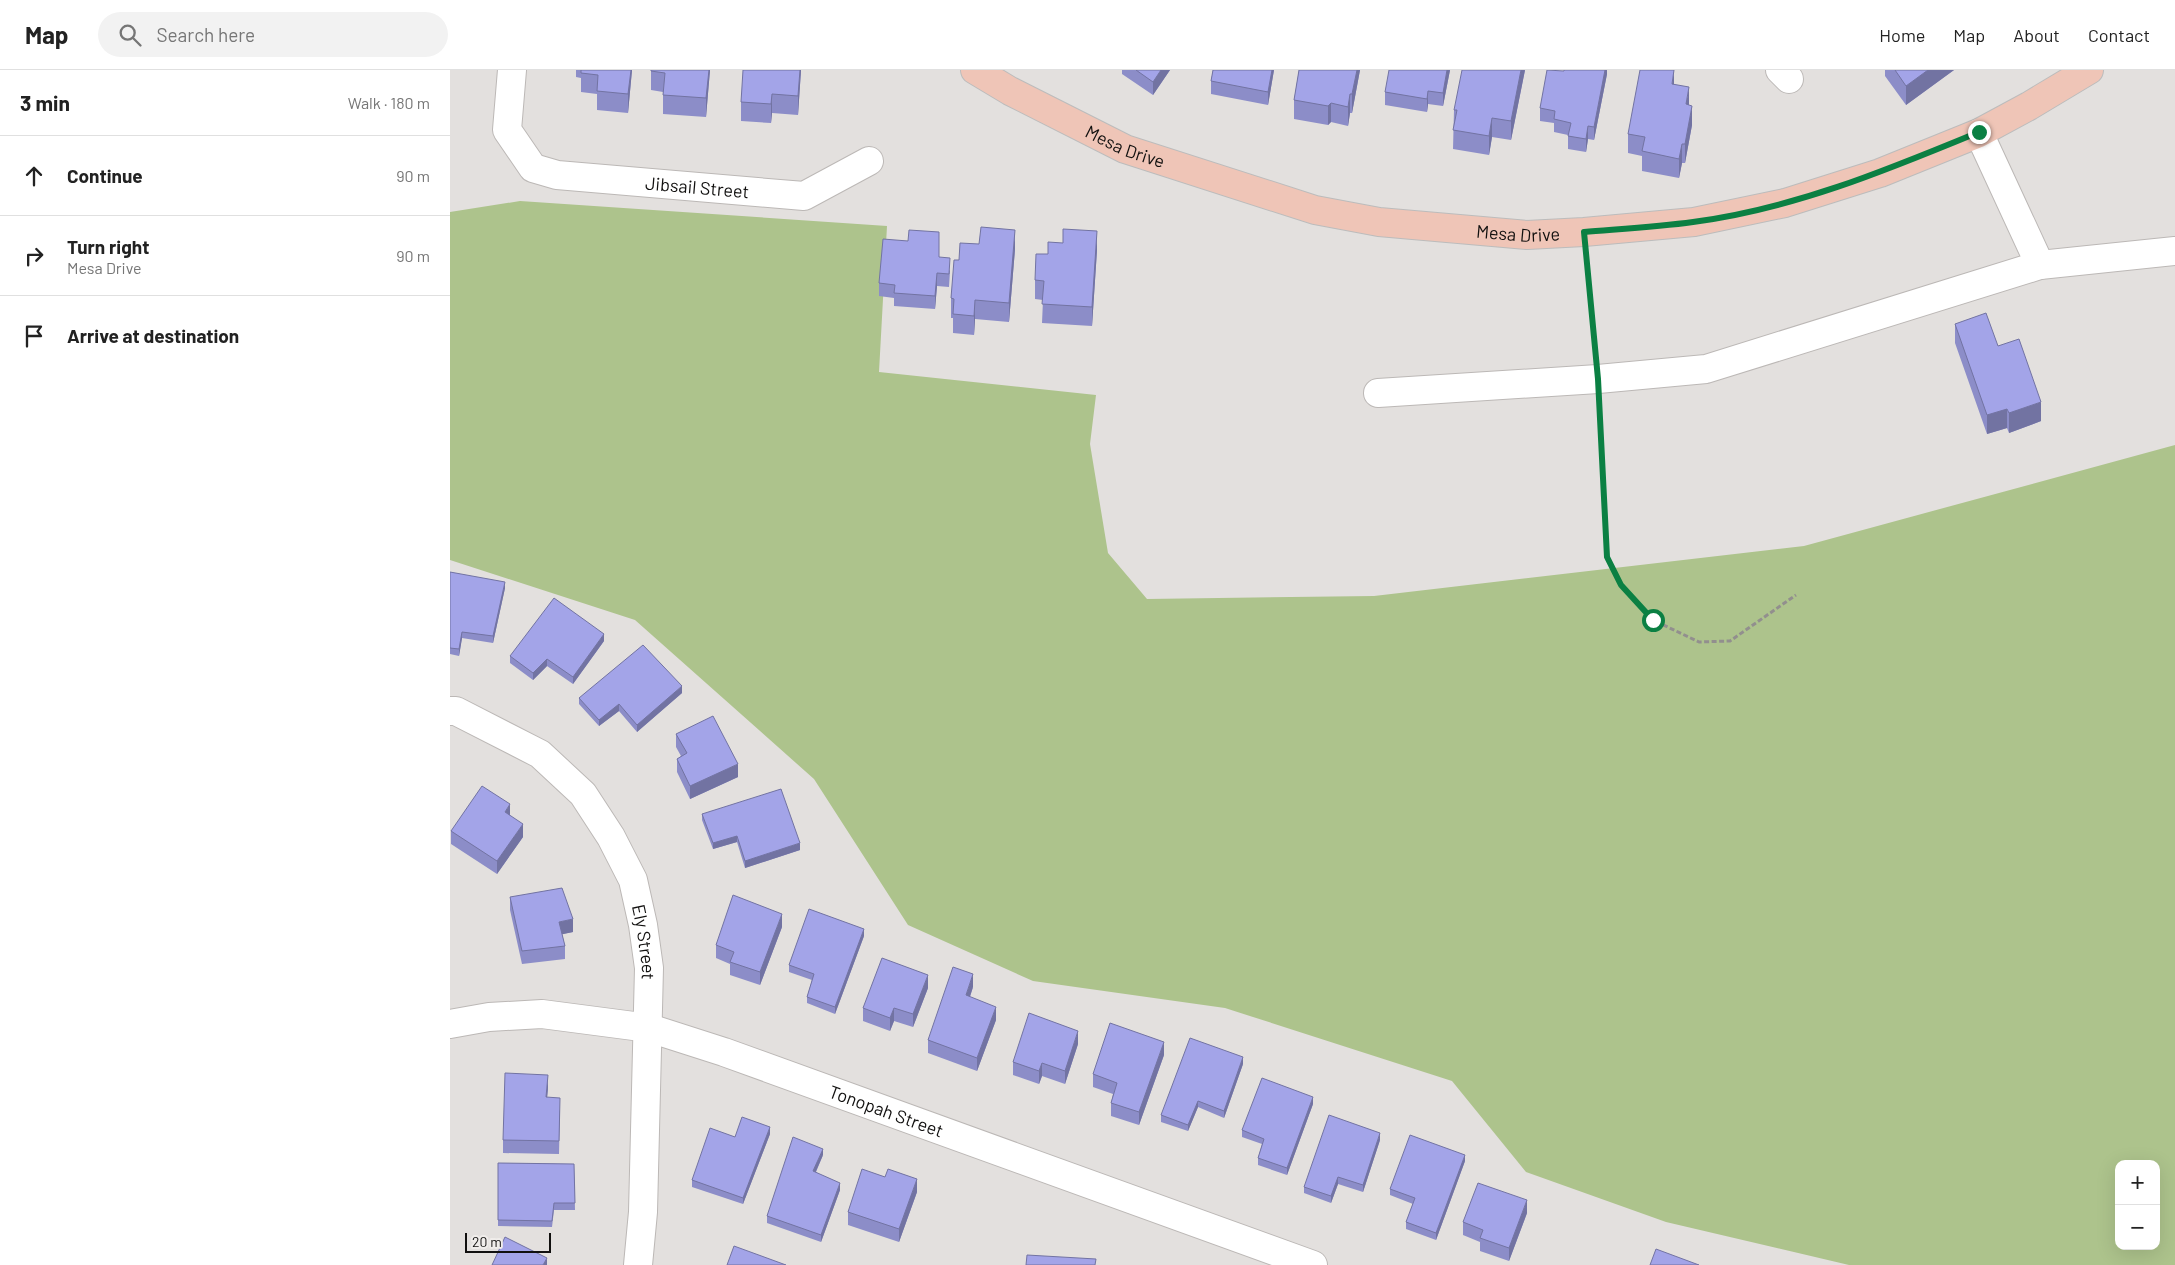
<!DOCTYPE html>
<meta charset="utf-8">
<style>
:root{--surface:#fff;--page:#f2f2f2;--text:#222;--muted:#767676;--line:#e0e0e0}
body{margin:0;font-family:Barlow,sans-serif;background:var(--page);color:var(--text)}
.controls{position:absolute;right:15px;bottom:15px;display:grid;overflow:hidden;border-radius:10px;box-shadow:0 5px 20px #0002}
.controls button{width:45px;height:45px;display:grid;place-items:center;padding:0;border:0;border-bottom:1px solid var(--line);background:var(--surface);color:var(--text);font:25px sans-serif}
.scale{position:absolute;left:15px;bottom:12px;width:86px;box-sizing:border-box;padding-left:5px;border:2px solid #11100f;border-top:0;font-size:14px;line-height:18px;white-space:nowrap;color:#11100f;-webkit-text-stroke:4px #f0edeb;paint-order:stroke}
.stop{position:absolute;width:15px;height:15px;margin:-11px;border:4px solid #0b8043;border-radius:50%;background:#fff}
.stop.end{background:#0b8043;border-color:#fff;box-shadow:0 1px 5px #0008}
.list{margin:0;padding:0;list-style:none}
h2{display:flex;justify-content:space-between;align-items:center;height:65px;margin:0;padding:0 20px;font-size:21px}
h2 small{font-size:16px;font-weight:400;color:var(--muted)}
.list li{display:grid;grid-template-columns:32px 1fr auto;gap:15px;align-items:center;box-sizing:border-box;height:80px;padding:0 20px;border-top:1px solid var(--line)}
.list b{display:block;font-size:19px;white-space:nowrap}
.list p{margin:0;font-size:16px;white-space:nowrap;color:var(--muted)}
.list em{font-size:16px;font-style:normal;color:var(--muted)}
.icon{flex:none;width:28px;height:28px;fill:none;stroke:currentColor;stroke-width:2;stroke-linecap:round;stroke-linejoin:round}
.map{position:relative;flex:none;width:1725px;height:1195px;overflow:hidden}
header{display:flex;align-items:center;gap:30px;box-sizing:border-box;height:70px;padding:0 25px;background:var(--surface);border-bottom:1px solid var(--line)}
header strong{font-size:24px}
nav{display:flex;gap:28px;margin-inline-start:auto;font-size:18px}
.search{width:350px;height:45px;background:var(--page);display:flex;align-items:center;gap:12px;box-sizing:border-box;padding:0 18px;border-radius:28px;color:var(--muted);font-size:19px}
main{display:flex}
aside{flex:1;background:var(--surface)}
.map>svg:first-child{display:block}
</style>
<header>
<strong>Map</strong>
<div class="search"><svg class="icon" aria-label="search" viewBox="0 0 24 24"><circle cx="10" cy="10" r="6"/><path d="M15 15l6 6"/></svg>Search here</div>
<nav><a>Home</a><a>Map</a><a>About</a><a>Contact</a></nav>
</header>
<main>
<aside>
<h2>3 min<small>Walk · 180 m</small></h2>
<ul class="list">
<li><svg class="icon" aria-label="ahead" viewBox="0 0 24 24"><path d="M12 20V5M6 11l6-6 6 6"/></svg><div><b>Continue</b></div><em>90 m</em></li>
<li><svg class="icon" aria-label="right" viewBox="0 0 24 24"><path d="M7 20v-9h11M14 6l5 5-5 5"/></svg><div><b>Turn right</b><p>Mesa Drive</p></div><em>90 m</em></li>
<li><svg class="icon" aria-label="arrive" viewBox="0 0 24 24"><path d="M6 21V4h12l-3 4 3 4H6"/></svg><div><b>Arrive at destination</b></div></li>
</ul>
</aside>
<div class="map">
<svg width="1725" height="1195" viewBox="0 0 1725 1195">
<rect width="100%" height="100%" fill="#e3e0de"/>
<!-- green -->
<path fill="#adc38c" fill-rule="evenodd" d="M70,131L437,156L429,302L646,325L640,374L658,483L697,529L924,526L1354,476L1725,375V1195H1399L1216,1152L1076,1102L1002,1011L775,938L583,911L458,855L364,709L185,550L0,490V142ZM1669,1094H1706V1176H1669Z"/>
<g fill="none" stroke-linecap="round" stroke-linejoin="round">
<defs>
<g id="minor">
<path id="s1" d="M62,0L57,60L83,98L107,105L354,126L419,91"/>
<path d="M1330,0L1339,9"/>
<path d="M1529,63L1590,195"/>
<path d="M928,323L1148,309L1256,299L1590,195L1725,181"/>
<path id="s2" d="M0,641H6L90,684L133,724L161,767L183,810L193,855L199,898L193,1142L188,1195"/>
<path id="s3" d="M0,954L39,947L92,944L199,958L274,982L863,1195"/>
</g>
<g id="major">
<path id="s4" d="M525,0L560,21L675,79L865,140L929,152L1077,165L1134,162L1244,152L1335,133L1430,103L1529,63L1579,36L1639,0"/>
</g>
</defs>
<!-- minor casing -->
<use href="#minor" stroke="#bcb8b6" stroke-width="30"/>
<!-- major casing -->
<use href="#major" stroke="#bcbcbc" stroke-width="30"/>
<!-- path -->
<path stroke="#928f8e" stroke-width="3" stroke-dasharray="5 2.5" stroke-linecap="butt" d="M1136,190L1146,281
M1150,337L1157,487L1171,515L1203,550L1249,572L1280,571L1346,525"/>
<!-- minor -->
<use href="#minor" stroke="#fff" stroke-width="28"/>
<!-- major -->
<use href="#major" stroke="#efc5b7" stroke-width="28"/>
</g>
<!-- wall -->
<path fill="#8c8dc8" d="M126,0H182L178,43L147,40V24L131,22V8L126,7Z
M201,0H260L256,47L213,44V22L201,20Z
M351,0L348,45L322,43L321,53L291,51V32Z
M672,0H720L703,25L672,4Z
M763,0H824L818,35L761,24V11Z
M849,0H910L902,43H900L898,56L881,52L878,55L844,49V30Z
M1000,0L993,36L978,34L977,42L935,35V22Z
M1075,0L1061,70L1042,67L1039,85L1003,79L1004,40Z
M1157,0V4L1144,70L1138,69L1136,82L1118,79V65L1104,62V53L1090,51V38L1114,1Z
M1435,0H1504L1456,35L1435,6Z
M1224,15L1239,35L1242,55L1235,93H1232L1229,108L1192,101V86L1178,83V64Z
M458,171L489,187L500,201L499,217L487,216L485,239L444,236V228L429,226V213Z
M613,173L647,180L642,256L592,253L593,230L585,229V210L598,184Z
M565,179L559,252L525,249L524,265L503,263V248H501V228L509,190Z
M1505,254L1548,276L1591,351L1559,363L1557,358L1537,364L1505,273Z
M0,502L55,518L43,573L12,568L9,586L0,584Z
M154,571L123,614L97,596L83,610L60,593V586Z
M232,623L187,662L169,641L149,656L129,634V628Z
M226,664L288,707L240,729L227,702V689L231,686L226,677Z
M252,744L350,780L295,798L287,772L263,779L252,750Z
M1,761L73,767L47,804L1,774Z
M60,827L123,862L112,864L115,876V889L72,894L60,840Z
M332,857L310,915L280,905V894L266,888V875Z
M414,866L385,944L357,933V927L362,910L339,902V895Z
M523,917L520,927L546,950L527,1001L478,983V970Z
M478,918L463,957L444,951L440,961L413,951V938Z
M628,974L615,1014L592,1006L589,1014L563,1005V992Z
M714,985L689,1055L661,1046V1033L663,1024L643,1017V1004Z
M793,994L774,1048L748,1037L738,1061L711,1052V1045Z
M98,1018L97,1027L110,1041L109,1084L53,1083V1070Z
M863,1034L837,1105L808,1095V1088L812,1074L792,1067V1060Z
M320,1064L293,1134L242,1117V1110L285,1067Z
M930,1070L913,1122L888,1114L881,1133L854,1123V1117Z
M373,1085L366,1102L390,1120L371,1172L317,1153V1146Z
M1015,1091L986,1170L956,1159V1152L963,1134L940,1125V1119Z
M48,1093L124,1094L125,1140H104L102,1157L48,1156Z
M467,1122L449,1172L398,1155V1142Z
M1077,1143L1059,1191L1030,1181V1172L1013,1165V1152Z"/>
<!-- shaded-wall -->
<path fill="#7273a2" d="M181,0H182L178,43V24Z
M259,0H260L256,47V28Z
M350,0H351L348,45V26Z
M711,0H720L703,25V12Z
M822,0H824L818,35V22Z
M907,0H910L902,43V24Z
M997,0H1000L993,36V23Z
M1071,0H1075L1061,70V51Z
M1155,0H1157V4L1144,70V57Z
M1224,0V18L1222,14Z
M1478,0H1504L1456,35V16Z
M1239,17V37L1236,34Z
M978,21V34L977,42V29Z
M322,24V43L321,53V34Z
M900,24V43L898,56V37Z
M881,33V52L878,55V36Z
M1242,36V55L1235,93V74Z
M1042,48V67L1039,85V66Z
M1138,56V69L1136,82V69Z
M1232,74V93L1229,108V89Z
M565,160V179L559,252V233Z
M647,161V180L642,256V237Z
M487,203V216L485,239V226Z
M525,230V249L524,265V246Z
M1591,332V351L1559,363V343Z
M1557,339V358L1537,364V345Z
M55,512V518L43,573V566Z
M12,562V568L9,586V579Z
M154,564V571L123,614V607Z
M97,589V596L83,610V603Z
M232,616V623L187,662V655Z
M169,634V641L149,656V650Z
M288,694V707L240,729V716Z
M60,734V747L55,742Z
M73,754V767L47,804V791Z
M287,766V772L263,779V773Z
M350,773V780L295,798V791Z
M332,844V857L310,915V902Z
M123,849V862L109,865V852Z
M414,859V866L385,944V937Z
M523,904V917L516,938V925Z
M478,905V918L463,957V944Z
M546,937V950L527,1001V988Z
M444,938V951L440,961V948Z
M628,961V974L615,1014V1001Z
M714,972V985L689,1055V1042Z
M793,987V994L774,1048V1041Z
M592,993V1006L589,1014V1001Z
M98,1005V1018L96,1040V1027Z
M863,1027V1034L837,1105V1098Z
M748,1031V1037L738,1061V1055Z
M320,1057V1064L293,1134V1128Z
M930,1063V1070L913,1122V1115Z
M373,1079V1085L363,1108V1101Z
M1015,1085V1091L986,1170V1163Z
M888,1107V1114L881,1133V1126Z
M467,1109V1122L449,1172V1159Z
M390,1113V1120L371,1172V1165Z
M1077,1130V1143L1059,1191V1178Z
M97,1188V1195H93Z"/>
<!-- building -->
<path fill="#a3a4e8" stroke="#7273a2" d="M131,0H181L178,24L147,21L148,5L131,3Z
M201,0H259L256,28L213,25L215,3L201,1Z
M293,0H350L348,26L322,24L321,34L291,32Z
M686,0H711L703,12Z
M763,0H822L818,22L761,11Z
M849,0H907L902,24H900L898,37L881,33L878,36L844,30Z
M939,0H997L993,23L978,21L977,29L935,22Z
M1012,0H1071L1061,51L1042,48L1039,66L1003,60L1007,40H1004Z
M1097,0L1114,1V0H1155L1144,57L1138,56L1136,69L1118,66L1121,53L1104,49L1105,41L1090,38Z
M1190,0H1224L1222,14L1239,17L1236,34L1242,36L1235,74H1232L1229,89L1192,81L1195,67L1178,64Z
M1445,0H1478L1456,16Z
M531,157L565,160L559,233L525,230L524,246L503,244L504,229L501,228L504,190H509L510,173L529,174Z
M613,159L647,161L642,237L592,234L594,211L585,210L586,184H598V172L613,173Z
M459,160L489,162V187L500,188L499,204L487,203L485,226L444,223L445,215L429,213L433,169L458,171Z
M1536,243L1548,276L1569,269L1591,332L1559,343L1557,339L1537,345L1505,254Z
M0,502L55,512L43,566L12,562L9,579L0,578Z
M104,528L154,564L123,607L97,589L83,603L60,586Z
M193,575L232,616L187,655L169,634L149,650L129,628Z
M263,646L288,694L240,716L227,689L237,683L226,664Z
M32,716L60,734L55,742L73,754L47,791L1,761Z
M331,719L350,773L295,791L287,766L263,773L252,744Z
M112,818L123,849L109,852L115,876L72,881L60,827Z
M283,825L332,844L310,902L280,892L284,882L266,875Z
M359,839L414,859L385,937L357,927L364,904L339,895Z
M432,888L478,905L463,944L444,938L440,948L413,938Z
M503,897L523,904L516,925L546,937L527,988L478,970Z
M579,943L628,961L615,1001L592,993L589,1001L563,992Z
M660,953L714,972L689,1042L661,1033L667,1013L643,1004Z
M740,968L793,987L774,1041L748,1031L738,1055L711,1045Z
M55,1003L98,1005L96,1027L110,1028L109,1071L53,1070Z
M812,1008L863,1027L837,1098L808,1088L814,1069L792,1060Z
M879,1045L930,1063L913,1115L888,1107L881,1126L854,1117Z
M292,1047L320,1057L293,1128L242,1110L260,1058L285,1067Z
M960,1065L1015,1085L986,1163L956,1152L965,1128L940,1119Z
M343,1067L373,1079L363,1101L390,1113L371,1165L317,1146Z
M48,1093L124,1094L125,1133H104L102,1151L48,1150Z
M412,1099L435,1107L438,1099L467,1109L449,1159L398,1142Z
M1028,1113L1077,1130L1059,1178L1030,1168L1033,1160L1013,1152Z
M55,1167L97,1188L93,1195H42Z
M284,1176L336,1195H277Z
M1206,1179L1249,1195H1200Z
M577,1185L646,1189L645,1195H576Z"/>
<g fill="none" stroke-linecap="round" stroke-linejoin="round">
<!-- route -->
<path stroke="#0b8043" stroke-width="6" d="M1203,550L1171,515L1157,487L1148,309L1134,162C1170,159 1207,157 1243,152C1343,139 1437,100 1529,62"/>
</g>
<g text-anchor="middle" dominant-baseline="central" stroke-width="4.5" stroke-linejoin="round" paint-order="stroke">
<!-- street labels -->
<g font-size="18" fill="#11100f" stroke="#f0edeb">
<text stroke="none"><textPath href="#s4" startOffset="169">Mesa Drive</textPath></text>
<text stroke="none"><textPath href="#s1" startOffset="272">Jibsail Street</textPath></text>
<text stroke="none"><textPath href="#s4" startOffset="574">Mesa Drive</textPath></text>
<text stroke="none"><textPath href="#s2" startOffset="322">Ely Street</textPath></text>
<text stroke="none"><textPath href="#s3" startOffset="452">Tonopah Street</textPath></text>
</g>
</g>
</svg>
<div class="controls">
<button>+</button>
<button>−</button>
</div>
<div class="scale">20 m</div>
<div class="stop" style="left:1203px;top:550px"></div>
<div class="stop end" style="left:1529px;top:62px"></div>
</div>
</main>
